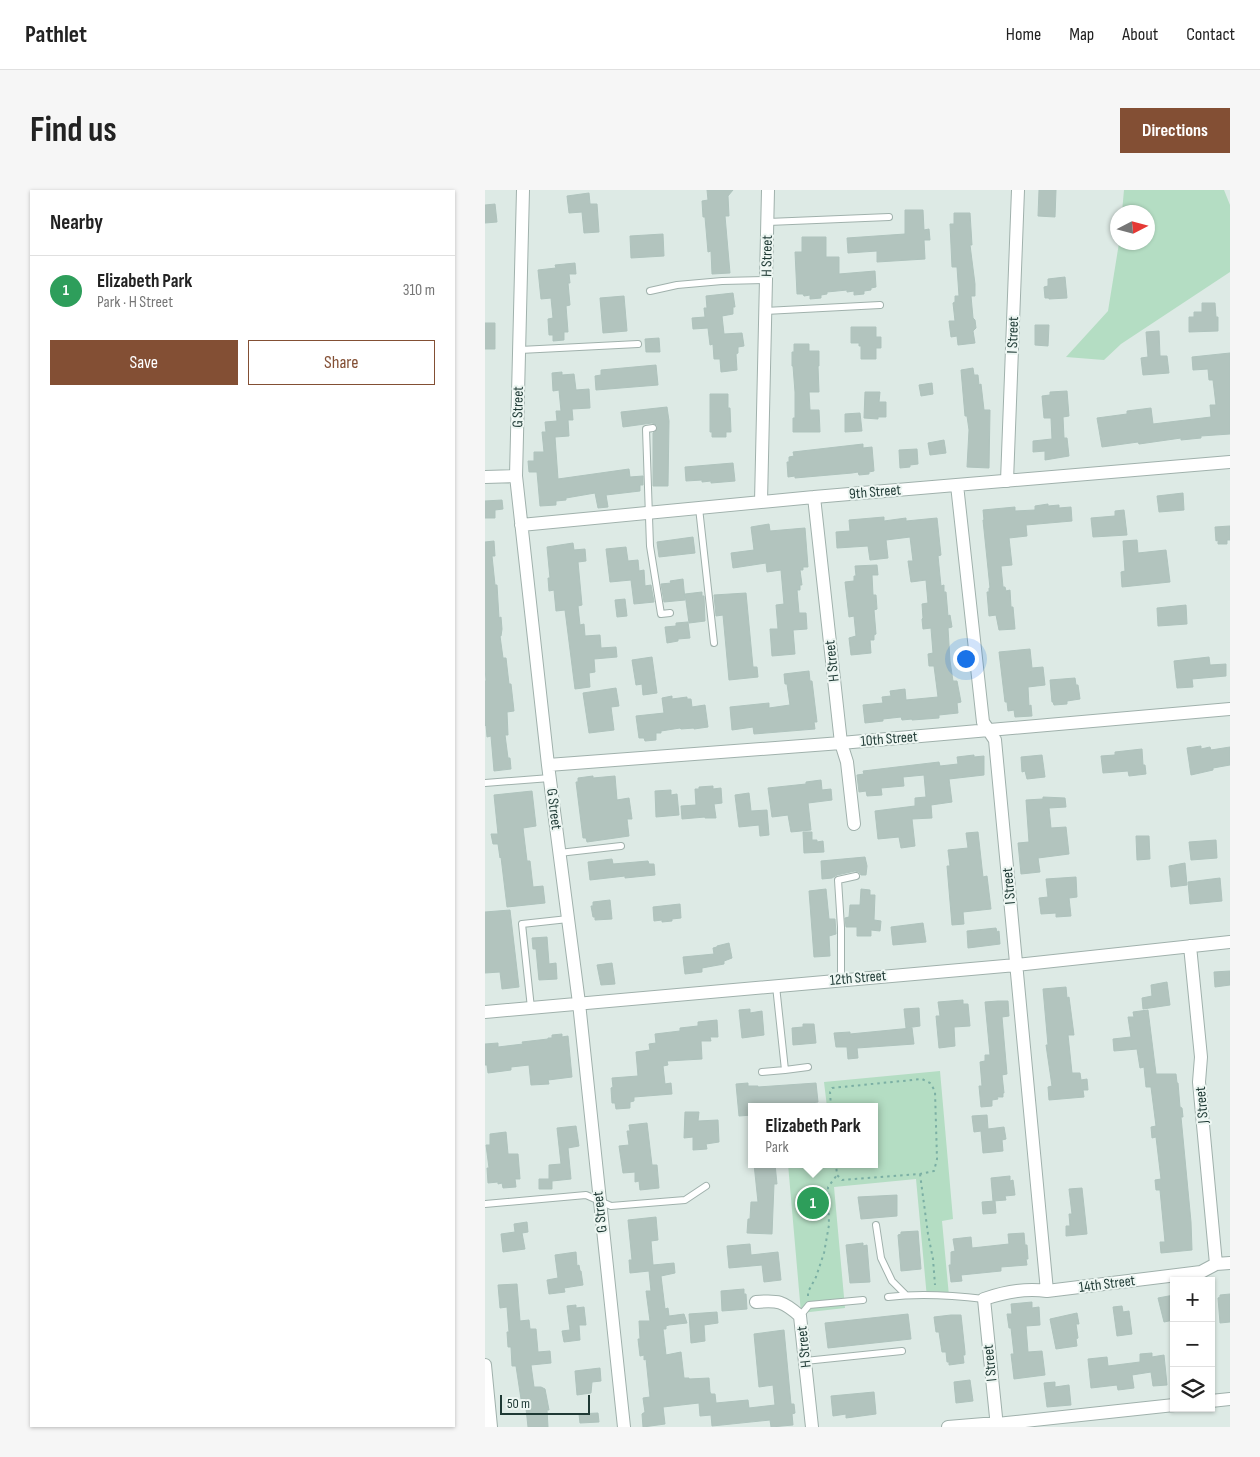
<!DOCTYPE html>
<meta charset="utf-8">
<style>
:root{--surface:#fff;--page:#f6f6f6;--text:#222;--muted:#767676;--line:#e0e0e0;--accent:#834f34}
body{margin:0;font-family:"Sofia Sans Condensed",sans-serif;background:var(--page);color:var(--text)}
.controls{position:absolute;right:15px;bottom:15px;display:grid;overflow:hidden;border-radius:0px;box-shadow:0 1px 4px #0004}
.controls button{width:45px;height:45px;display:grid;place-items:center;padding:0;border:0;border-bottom:1px solid var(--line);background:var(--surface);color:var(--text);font:25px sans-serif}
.compass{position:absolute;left:625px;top:15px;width:45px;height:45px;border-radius:50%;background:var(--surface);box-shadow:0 1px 4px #0004;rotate:84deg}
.scale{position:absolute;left:15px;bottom:12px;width:90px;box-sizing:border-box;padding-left:5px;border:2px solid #1e3934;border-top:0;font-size:14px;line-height:18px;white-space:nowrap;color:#1e3934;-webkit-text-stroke:4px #edf6f2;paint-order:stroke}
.you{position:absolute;left:480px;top:468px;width:18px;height:18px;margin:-12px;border:4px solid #fff;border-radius:50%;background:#1a73e8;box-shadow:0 0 0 8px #1a73e833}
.badge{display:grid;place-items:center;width:32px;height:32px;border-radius:50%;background:var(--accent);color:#fff;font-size:16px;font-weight:700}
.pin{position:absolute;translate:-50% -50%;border:2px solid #fff;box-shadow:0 1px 5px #0006}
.popup{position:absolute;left:263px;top:913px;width:130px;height:65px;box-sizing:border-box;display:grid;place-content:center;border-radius:0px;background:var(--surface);filter:drop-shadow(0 1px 4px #0005);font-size:16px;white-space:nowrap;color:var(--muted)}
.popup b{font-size:19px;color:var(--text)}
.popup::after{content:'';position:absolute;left:50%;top:100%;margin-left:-10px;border:10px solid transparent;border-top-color:var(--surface)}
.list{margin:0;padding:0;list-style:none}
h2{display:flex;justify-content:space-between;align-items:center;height:65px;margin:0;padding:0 20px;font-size:21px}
h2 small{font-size:16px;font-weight:400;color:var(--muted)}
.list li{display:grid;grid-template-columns:32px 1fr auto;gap:15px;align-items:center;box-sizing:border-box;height:70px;padding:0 20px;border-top:1px solid var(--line)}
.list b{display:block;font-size:19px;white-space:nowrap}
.list p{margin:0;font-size:16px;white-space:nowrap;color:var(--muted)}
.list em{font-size:16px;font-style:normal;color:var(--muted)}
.actions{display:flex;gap:10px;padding:15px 20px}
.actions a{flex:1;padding:11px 0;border:1px solid var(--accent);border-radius:0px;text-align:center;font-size:18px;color:var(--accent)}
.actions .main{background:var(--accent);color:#fff}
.icon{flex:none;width:28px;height:28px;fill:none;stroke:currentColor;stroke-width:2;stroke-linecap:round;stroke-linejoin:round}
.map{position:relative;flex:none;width:745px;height:1237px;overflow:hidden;border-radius:0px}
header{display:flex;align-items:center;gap:30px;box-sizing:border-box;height:70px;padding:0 25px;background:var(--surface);border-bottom:1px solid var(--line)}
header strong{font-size:24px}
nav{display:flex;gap:28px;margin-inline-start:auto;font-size:18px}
.intro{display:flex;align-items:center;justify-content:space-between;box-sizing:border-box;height:120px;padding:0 30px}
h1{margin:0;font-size:35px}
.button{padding:12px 22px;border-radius:0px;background:var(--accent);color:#fff;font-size:18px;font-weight:700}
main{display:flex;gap:30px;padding:0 30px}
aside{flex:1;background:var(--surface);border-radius:0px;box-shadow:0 1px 4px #0004}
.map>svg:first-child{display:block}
</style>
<header>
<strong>Pathlet</strong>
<nav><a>Home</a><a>Map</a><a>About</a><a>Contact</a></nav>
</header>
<div class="intro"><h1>Find us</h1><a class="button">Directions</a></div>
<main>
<aside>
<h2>Nearby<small></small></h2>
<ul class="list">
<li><span class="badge" style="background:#2e9e5b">1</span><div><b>Elizabeth Park</b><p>Park · H Street</p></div><em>310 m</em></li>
</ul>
<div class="actions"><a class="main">Save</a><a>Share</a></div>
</aside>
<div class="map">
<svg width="745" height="1237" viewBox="0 0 745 1237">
<rect width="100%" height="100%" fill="#ddeae5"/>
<!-- green -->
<path fill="#b4ddc3" d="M639,0H739L745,15V82L636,154L619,170L581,167L623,121L634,53L662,52V22H637Z
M455,881L468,1029L457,1031L464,1106L442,1108L431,989L349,997L360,1118L316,1123L303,974H389V917H342L339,892Z"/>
<!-- building -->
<path fill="#b2c4be" stroke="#afc3bd" d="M222,0H248L243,6L244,26H240L245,83L227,84L226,61L223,62L220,27H218L217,11L223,10Z
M554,0H571L570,27L553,26Z
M104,3L105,14H112L114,42L99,43L97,22L84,23L82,6Z
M10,14L12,32L0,33V15Z
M420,20H438L439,40L444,39L445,50H439L440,69L392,72V61L363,63L362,48L420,44Z
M469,23H485L487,55H485L490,94V106H486L488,128L490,130L491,138L488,141L490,153L473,155L472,146L466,147L464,131H470L468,113L470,112V106H474L472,77H467L465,34H469Z
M178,44L179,66L146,68L145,46Z
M317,47H341V67H354V84L390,81L391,97L386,98V100L379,101V104L369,105V101L362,102V100L342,102V104L336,105V108L325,109V105L319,106L318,104H312L310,62H317Z
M90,73L91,84H84L85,93H83L85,115L81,116L83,142H79V150L68,151V145H64L63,129L68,128L66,108L56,109L53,80L71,78L70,75Z
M580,87L582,108L564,109V108H560L559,97L563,96V89Z
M248,103L250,117H248V124L237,126L239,144L257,143L259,156L253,157V163L251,164L252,180L236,182L235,169H229L228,154L225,155L223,138L208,139L207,128L220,127L219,118H222L221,106Z
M139,106L142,141L118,143L115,108Z
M717,113H730L731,127H733V141L704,142V127H709V122H717Z
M0,133H10V159H0Z
M550,135H564L563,156L550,155Z
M366,137H391V147H396V158H391V169H376V156H374V153H366Z
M674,141L675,166H682L684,183L658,185L656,168L663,167L661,142Z
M174,148L175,162H161L160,149Z
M309,154H324V161H334V176H333L334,202H324L325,220H334L335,242H308V228H310V202L308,176H307V162H309Z
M745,163V244L716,246V248L696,250V248L654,254L653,252L617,257L612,228L642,224V221L666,218L668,234L726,227L725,215H731L728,190H724L723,179L708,180L707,167Z
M171,175L173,195L111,200L110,186L116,185V180Z
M488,178L489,185H493L494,195L496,194L499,220H505L504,278L482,277L484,240L482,226H480L476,180Z
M77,182V185L89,184L91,200L104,199L105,218L87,219L88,230H83L84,246L70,247L73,289L144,279L145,287L158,286V295H155V301L121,305L123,317L113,318L110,303L81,308V310L71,311V315L55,316L52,282H44L43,271H49V262H59L57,242H61L60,232L72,231L71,221H76L74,200L68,201L67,183Z
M447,193L448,204L436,206L434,195Z
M582,201L584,226L578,227L579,248H582L584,266L560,270V261L548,262V251L567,249L566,228H559L557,206L565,205V202Z
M380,202H395L394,212H401V227H393V229L379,228Z
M225,204H243V218H245L246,242H241V247H227V242H225Z
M182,217L184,231L183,296H168V243L172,240V235L167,233L138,237L136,222Z
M375,223L377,241L360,242V224Z
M459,250L461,263L445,265L443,253Z
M378,254V258L387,257L389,281L384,282V284L374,285L373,282L367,283L310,288V286L303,287L302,272H304V267L309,266L308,262Z
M432,259L433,274L425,275V277L415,278L414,260Z
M248,273L250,291L226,293V291L217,292V290L201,291L200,277Z
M698,303L699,320L674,322L672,306Z
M17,310L18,319L10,320V328H0V311Z
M563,314V316L574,315V318L586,317L587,331L541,335L542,346L524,348L527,375L516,376L518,397H520L521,401L525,400L526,417H528L530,439L514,440L511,425L504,426L502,402H504V398H505L498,330H499L498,320L530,317V321L550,320V316Z
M639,320L642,345L608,347L606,328L630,326V321Z
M399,327V331L421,328V331L452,328L456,365L453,366L456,396L459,395V402H461L463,426L465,425L467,437L463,438L465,471L468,491H472L476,512L472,513L473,523L454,525V528L427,530V529L417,530L416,527L398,529V531L380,533L378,515L398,513L397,507L406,506L405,501L420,499L421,510L453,507L449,476H444L443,464L448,463L446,438L438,439L437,429L438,428L437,414L443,413L441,390L426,392L423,371H428L425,347L401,350L403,368L385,370L383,356L352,358L351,342L365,341L364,330Z
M284,334L285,341L320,338L323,377H318V380H315L317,395H315V400H312L314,423H321L322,439L308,440L310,464L287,466L285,439H293L291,415L299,414L296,380L282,382L281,373L248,378L246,363L269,360L266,337Z
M745,336V350H742V354H733V350L731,351L730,337Z
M208,347L210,363L174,367L172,352Z
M652,350L653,363L681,360L685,392L637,397L636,382L640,381L638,351Z
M9,351L10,366H7L10,395H12L14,428L16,427L17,439L16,446H15L18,468H21L24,494H26L29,521L22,522L23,545H20L23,568H25L26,579L9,581L6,546L2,547L1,535L0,536V491H1L0,477V352Z
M88,353L89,360L100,359L101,371L93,372L97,415L93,416L95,435L99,434L100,446L115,445L116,458L131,457L132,467L109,469L110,482L104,483L105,497L90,499L80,420L71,421L69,400L64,401L63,388H65L62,357Z
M141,357L143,371L153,370L154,381L159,380L160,396L166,395L169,412L149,414L146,390L125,392L121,359Z
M392,375L393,385H387L388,405H391L392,419L389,420L391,444L389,445V450H385L386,463L366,465L364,448L371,446L369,426L364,427L360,392L369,391V386H371L370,376Z
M198,389L200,410L179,412L176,394L186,393L185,391Z
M217,402V406H219L220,431L204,433L200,404Z
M261,403L268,477H272L273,487L244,490L238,425L231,426L229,405Z
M140,409L142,426L132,427L130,410Z
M701,415L702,434L673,436L672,418Z
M203,432L205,448L193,449V451L182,453L180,437L191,436V433Z
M545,459L547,478L558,477L560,495L543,497L544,516L546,515L547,526L530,527L529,520L523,521L522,512H520L514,462Z
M167,467L172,503L158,505L157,494L151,495L147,470Z
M724,467L725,475L741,474V486L707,489L708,497L692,498L689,471Z
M324,481L325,491H327L332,532H329L330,539L269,544L268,537L247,540L245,517L284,513V518L305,515L302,494H300L299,484Z
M590,488L591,495H593L595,509L582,511V514L569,515L568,512H567L565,490Z
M131,498L134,516L126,517L129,540L104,543L98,503Z
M187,506V509L202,507V509H206L207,517L220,515L223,537L209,539V538L196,539L195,538L176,541V543H171V550L160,551L159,548H154L151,526L179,523L177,508Z
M716,556V559L725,557L726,560L745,557V575L728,578V580L706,585L702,558Z
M657,559L658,575H660L661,584L644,586L643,581L618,583L616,566L630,565V562Z
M489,565V567L499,566V585L464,589L467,612L446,615L447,628L427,629L430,656L416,658L414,647L393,649L390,621L430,616V608L441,607L439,585L418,587L419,596L396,598L397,605L382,606L381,601L374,602L372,585L379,584L378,581L454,572L455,576L473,574L472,567Z
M557,565L560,587L542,589L540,581L537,582L536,567Z
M108,586V588L130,586L132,610L144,608L147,629H142L144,646L102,652L101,648H98L91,592H93V588Z
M336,590L337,600L346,599L347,610L323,613L326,640L306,642L303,625L287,627L283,598L321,594V592Z
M228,596V599L236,598L237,613L229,614L231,628H220V627L197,629L196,616L211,615L210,599H214V597Z
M186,600V605L192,604L194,625L171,627L170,601Z
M47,601L51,636L38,638L42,671H45L48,697L58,696L60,713L22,717L16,667L15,668L13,654H8L6,644H13L9,605Z
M264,603L266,621L282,620L284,645L275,646L274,635L254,637L250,605Z
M558,607L580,608L581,617L564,618L566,638L581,637L584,664L553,668L555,682L536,684L533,653L544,652L541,610L558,609Z
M318,642H327V650H332V652L338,651L339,662L319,663Z
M493,642L498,687L502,686L506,719L478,722L479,734L467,735L462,676H465L463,660L483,658L481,643Z
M651,646H664L665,669L652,670Z
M731,650L732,668L706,670L704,652Z
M380,667L382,676L381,685H376L374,682L370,681L352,685L347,688L337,689L336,671Z
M127,669L128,674L163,671L164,674H169L170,685L140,688V686L105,690L103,672Z
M700,673L702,695L686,697L684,676Z
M591,687L592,707L584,708L586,726L571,727V723L556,724L554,708L563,707L561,689Z
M735,688L737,711L705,714L703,692Z
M341,699L344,729H350L351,744L344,746L345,766L329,767L324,701Z
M376,699L385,700V705H390L389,730L396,731L395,741L386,740V746H372V737H361L360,728L364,727L365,715H375Z
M125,710L127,729L110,730V727H108L106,716H108V712Z
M195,714L196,728L187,729V731L177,732V730L169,731L168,717Z
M25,720L34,797L17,799L15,782L0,783V722Z
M438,733L441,752L408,755L406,737Z
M511,738L512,742L514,741L515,754L483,758L482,741Z
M62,747L64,774L71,773L72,789L54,790L51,759H48L47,748Z
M244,753L247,768L239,771V774L217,778V782L200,784L198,767L229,764L228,758L232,757V756Z
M127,773L130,794L116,795L112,775Z
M745,781V795L730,797L729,782Z
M682,792L685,815L658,819L657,808L667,806L666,795Z
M581,797L582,808L584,807L589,845H583L587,883H595L596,890L602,889L603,900H598L599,907L564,910L563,897L567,896L561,855H563L558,799Z
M478,810V814H483L485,836L469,837L470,856L454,858L451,826H455L453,812Z
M513,811H523L524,826L517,827L522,884L517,885L519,903H518V907H512L513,909L507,910V916L496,917L494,896H497L495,872L500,871V865H505L500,812Z
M434,818L435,836L421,838L419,819Z
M265,819V823L277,821L279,845L257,848L254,820Z
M663,820L671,884H691L692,893H693L695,917L697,918L698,927H696L706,1032L707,1060L676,1063L675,1052H680L675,1000H671L670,990L676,989L671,947L667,948L666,937L671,936L666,897H661L659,877L655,878L652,859L629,861L628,849L646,847L643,827H649L648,822Z
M232,830L233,847H225L226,851H216L217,869L182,871L183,875L178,876L180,894L186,893L187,904L149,907V911L145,912V918L131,919L130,913H127L126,898L128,897L127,888L153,886L151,862L165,860L164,854L171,853L170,844L195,841V838L213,836V832Z
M318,834H329L331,853L308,855L307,838L318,837Z
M427,838L429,854L372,858L373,868L363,869L362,857H351L349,843L365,842V844Z
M77,844V847L83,846L87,887L63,890L64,894L46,895L44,875L26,877V880L3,883L2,875H0V854L13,853V857L38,854L37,852L63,849V848H67V845Z
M263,893V896H273V897L331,893L333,912L326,913L327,917H267V925L254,926L251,894Z
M200,922H214L213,931L233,930L234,952L221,954L222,959L208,960V947L199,948Z
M502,925L503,939L519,937L521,949L517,950L518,961L498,963L496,941L489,942L487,926Z
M162,933L167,975H172L174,998L155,1000L154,991L150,992V982L138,983L134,956L144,955L142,941H145L144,935Z
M91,936L94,956L83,958L86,989L67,991V999H54V989H64V975L76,974L72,938Z
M21,942L23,964H33L35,989H30L31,997L18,998L17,993L13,994V992L3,993L2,978H4L1,955H5V944Z
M269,974H290L292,994H289L287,1044L262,1043L263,1029H265L266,1012H273Z
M525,986V991L528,990L530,1005L520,1006L521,1010L508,1011L506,988Z
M597,998L602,1044L581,1046V1036H585L584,1024H587L584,999Z
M412,1005V1026L376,1029L373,1007Z
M510,1011L511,1023L498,1024L497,1012Z
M171,1027L173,1050L166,1051L168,1075L189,1073L190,1083L176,1086L180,1119L183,1118L184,1126L199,1124L202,1133L184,1135L181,1136V1139H178L181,1165L196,1162L199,1188H204V1189L224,1188L225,1202L226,1204H230L231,1213L263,1210L264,1218L290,1215L288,1195L274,1197L269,1144L299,1140L306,1214H309L310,1223L307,1224L308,1235L286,1237L285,1230L227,1236L226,1225L215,1226L214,1213L178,1217L180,1234L158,1237L157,1224L160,1222L158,1208L165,1207L161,1169L159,1170V1165L155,1166L153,1149H155L154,1131H165L161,1101H166L164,1081L145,1083L144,1070H147L143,1030Z
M42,1032L43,1042L37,1043L40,1059L18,1062L16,1044L30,1042L29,1034Z
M433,1041L436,1079L416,1081L413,1045L416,1044V1042Z
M539,1043L540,1055H542L543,1069H541L542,1075L516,1077V1081L476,1085L477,1091L466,1092L464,1075H466V1062L470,1061L468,1049L486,1047L487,1058L524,1054L523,1044Z
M378,1053V1056L382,1055L385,1092L365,1093L361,1055Z
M265,1054L266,1065L293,1062L296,1090L279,1092L277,1075L244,1078L242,1056Z
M91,1062L92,1076L94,1075L95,1081H96L98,1095L79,1098L80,1102L64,1104L62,1090L73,1088L70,1065Z
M32,1094L35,1131L44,1130L45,1139H51L53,1162L65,1161L66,1173L46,1175L49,1197H56L60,1199L64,1220H62L63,1237H43L40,1209H36L31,1176H27L26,1157H23L22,1142H24L22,1117L15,1118L13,1095Z
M259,1099V1104H261L262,1119L237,1121L236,1101Z
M745,1104V1132L735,1133L733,1108L735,1107V1105Z
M689,1105V1130L679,1132L673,1108Z
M547,1112V1118L554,1117L555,1135L541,1136L543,1162L557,1161L560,1185L529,1189L526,1164H529L526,1138H524L522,1124H527L526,1114Z
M91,1115V1118L99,1117L101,1135H94L95,1150L79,1152L77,1141L85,1140L82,1116Z
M637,1116L638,1122L644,1121L647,1144L632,1146L628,1117Z
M232,1122L233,1133L219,1135L220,1151L206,1153L204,1124Z
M592,1123L594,1134H591L593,1148L591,1149L592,1156L571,1159L565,1129Z
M423,1124L426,1149L343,1158L340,1133Z
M466,1125H476L480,1162V1165H478L479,1173L464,1175V1172H462L461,1162H457L454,1142H451L449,1127Z
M667,1163V1167L679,1165L682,1195L668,1196L666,1182L647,1185L649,1198L633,1200L632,1195L606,1198L603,1169L622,1167L623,1176L655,1172V1164Z
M115,1178L116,1191L107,1192L106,1203L92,1205L90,1181Z
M485,1190L488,1211L471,1213L469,1192Z
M570,1192V1197L584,1195L586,1215L562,1217L559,1193Z
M389,1202L391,1224L361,1228V1224L348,1226L346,1206Z
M113,1223L114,1232L95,1233L94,1224Z"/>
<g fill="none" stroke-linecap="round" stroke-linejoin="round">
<defs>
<path id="service" d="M283,32L404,27
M165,101L192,95L237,91L281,90
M280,121L395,115
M35,160L153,154
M168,238L161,239L165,356L176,424L185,423
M214,318L229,453
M0,593L65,588
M74,663L136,656
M356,790V737L353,690L371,686
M291,796L300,880L323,877
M46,818L37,734L83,729
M277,882L300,880
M0,1014L101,1005L126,1016L200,1010L221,996
M391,1035L396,1068L407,1091L421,1105
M403,1107C435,1103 466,1105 499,1109
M315,1126L324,1115L378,1110
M320,1171L417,1161"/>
<path id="minor" d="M38,0L31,286L63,575L94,813L139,1237
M0,287L31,286
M522,291L533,0
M472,295L498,532L510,550L562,1101
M329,307L356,553L362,572L369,634
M276,312L283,0
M36,335L329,307L745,272
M63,575L356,553L745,519
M705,756L716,867L714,892L731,1074
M0,822L531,775L745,752
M271,1112C293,1110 298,1111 315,1126L327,1237
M0,1175L6,1237
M726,1211L745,1209
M463,1237L499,1234H512L689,1215
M512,1237L499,1109C519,1102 541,1098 562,1101L716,1082L731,1074L745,1073"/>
</defs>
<!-- service casing -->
<use href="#service" stroke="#a0b1ac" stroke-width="8"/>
<!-- minor casing -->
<use href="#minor" stroke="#a0b1ac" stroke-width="14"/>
<!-- path -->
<path stroke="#7bafa4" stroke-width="2" stroke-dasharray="2.5 4" stroke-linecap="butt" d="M346,917L345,902L347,898L437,889L445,893L450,901L452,969L449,981L435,984L357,990L352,985L351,974
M435,984L443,1044L448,1069L450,1095
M323,1106V1102L331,1087L339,1063L344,1035L343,997L352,985"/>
<!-- service -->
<use href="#service" stroke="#fff" stroke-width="6"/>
<!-- minor -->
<use href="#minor" stroke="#fff" stroke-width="12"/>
</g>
<g text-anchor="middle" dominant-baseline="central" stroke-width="4" stroke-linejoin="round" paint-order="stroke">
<!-- street labels -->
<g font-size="15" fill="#1e3934" stroke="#edf6f2">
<text transform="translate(282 66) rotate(-89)">H Street</text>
<text transform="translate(528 145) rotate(-88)">I Street</text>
<text transform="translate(33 217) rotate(-89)">G Street</text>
<text transform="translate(390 302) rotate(-5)">9th Street</text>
<text transform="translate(347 471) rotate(-96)">H Street</text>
<text transform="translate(404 549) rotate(-5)">10th Street</text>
<text transform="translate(69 619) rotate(83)">G Street</text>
<text transform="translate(524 696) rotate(-95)">I Street</text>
<text transform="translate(373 788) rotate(-5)">12th Street</text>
<text transform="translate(717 915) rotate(-95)">J Street</text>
<text transform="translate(115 1022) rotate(-96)">G Street</text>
<text transform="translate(622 1094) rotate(-7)">14th Street</text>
<text transform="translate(319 1157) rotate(-96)">H Street</text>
<text transform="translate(505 1173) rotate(-96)">I Street</text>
</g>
</g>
</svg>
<div class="controls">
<button>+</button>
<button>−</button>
<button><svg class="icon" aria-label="layers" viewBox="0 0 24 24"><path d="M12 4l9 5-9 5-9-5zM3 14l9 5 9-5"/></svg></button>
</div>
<svg class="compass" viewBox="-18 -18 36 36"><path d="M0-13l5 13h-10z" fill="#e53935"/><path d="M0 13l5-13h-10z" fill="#767676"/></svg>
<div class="scale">50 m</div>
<div class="you"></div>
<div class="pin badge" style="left:328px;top:1013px;background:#2e9e5b">1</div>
<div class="popup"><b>Elizabeth Park</b>Park</div>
</div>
</main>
